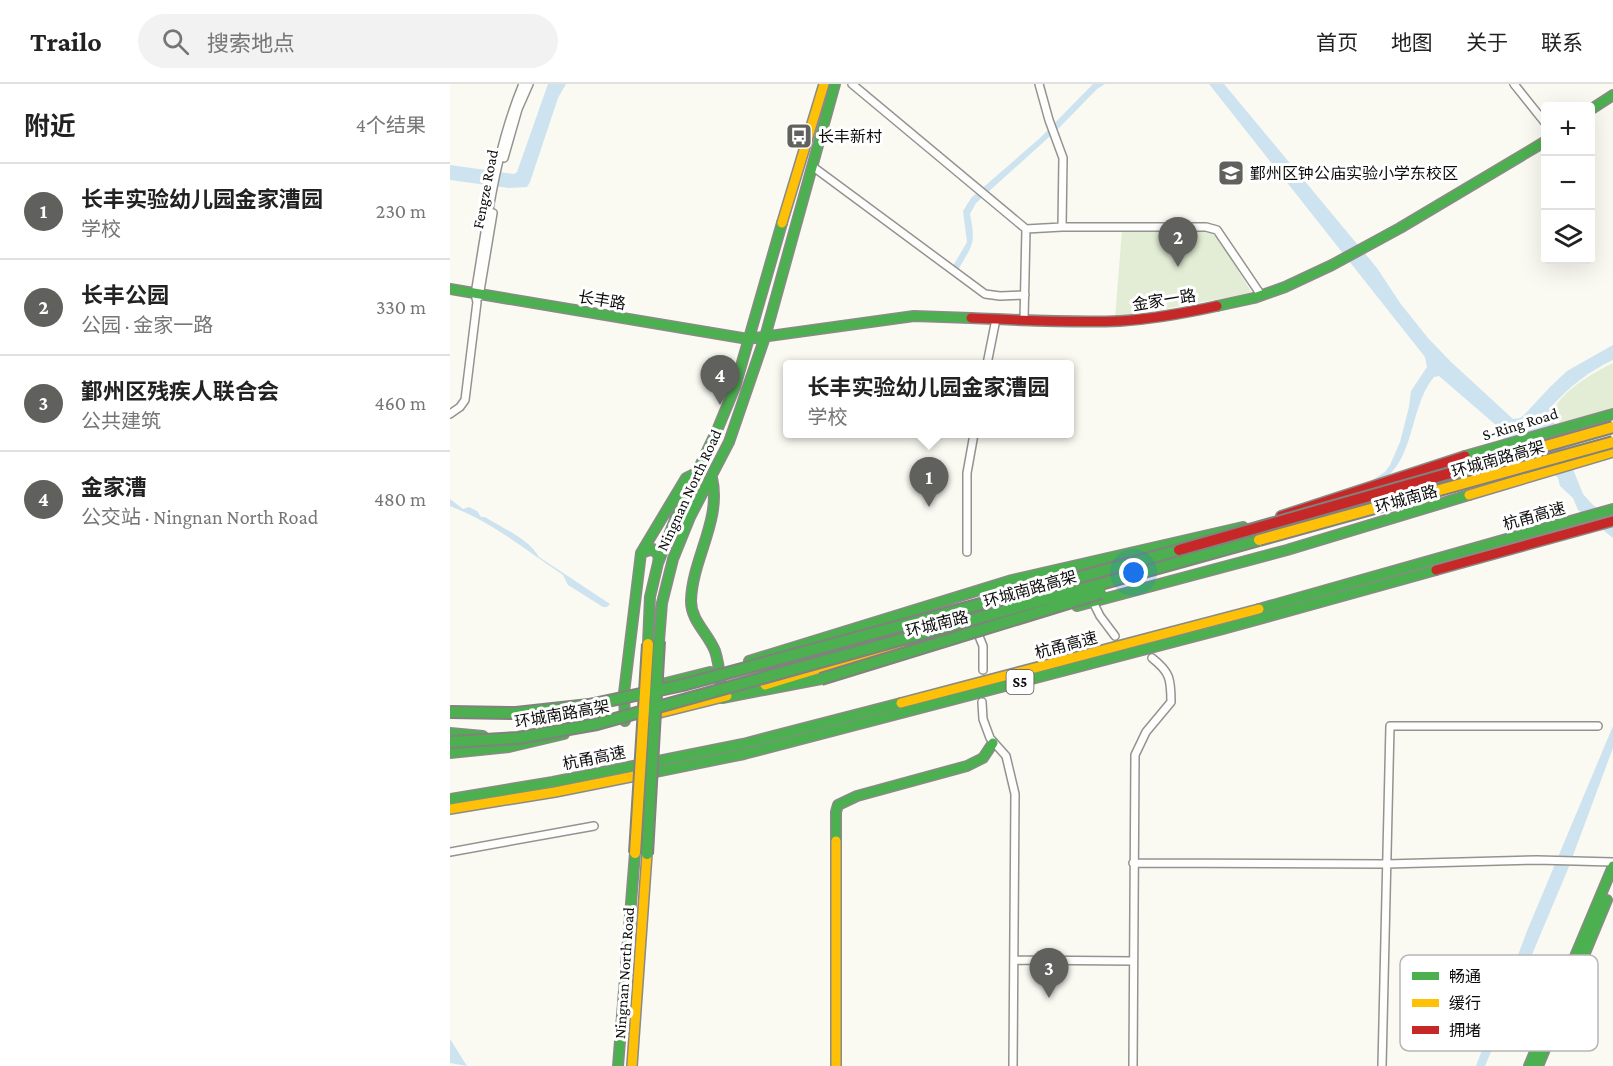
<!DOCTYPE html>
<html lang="zh">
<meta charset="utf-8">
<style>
:root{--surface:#fff;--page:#f2f2f2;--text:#222;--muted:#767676;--line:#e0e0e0;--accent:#60605d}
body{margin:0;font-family:"Crimson Pro","Noto Sans SC",serif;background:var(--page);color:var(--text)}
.controls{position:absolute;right:18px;top:18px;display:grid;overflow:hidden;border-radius:6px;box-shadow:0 6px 24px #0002}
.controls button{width:54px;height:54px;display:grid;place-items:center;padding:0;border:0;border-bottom:2px solid var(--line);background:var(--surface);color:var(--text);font:30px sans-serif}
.you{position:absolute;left:684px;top:489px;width:21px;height:21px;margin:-15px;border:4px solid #fff;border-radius:50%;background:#1a73e8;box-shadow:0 0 0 9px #1a73e833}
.badge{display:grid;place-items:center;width:39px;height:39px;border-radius:50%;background:var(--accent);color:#fff;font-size:20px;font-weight:700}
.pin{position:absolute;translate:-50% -50px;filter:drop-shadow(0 2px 3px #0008)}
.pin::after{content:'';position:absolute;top:32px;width:21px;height:18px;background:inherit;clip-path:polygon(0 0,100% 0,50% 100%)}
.popup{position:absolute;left:333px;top:276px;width:291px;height:78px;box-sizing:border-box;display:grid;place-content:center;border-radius:6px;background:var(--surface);filter:drop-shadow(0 2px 4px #0005);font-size:20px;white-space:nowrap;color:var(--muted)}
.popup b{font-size:22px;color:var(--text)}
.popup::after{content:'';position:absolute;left:50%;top:100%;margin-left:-12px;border:12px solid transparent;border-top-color:var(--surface)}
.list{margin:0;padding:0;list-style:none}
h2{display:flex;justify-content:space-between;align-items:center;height:78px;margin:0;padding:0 24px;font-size:26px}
h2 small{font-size:20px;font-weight:400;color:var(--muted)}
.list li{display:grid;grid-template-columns:39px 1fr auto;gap:18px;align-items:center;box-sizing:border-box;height:96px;padding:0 24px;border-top:2px solid var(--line)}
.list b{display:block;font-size:22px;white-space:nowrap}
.list p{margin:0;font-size:20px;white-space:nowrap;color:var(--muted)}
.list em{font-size:20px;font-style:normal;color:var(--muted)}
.icon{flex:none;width:33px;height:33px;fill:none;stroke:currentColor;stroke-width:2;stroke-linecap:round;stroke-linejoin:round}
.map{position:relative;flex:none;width:1163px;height:982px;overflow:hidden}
header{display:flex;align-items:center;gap:36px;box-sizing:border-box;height:84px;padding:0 30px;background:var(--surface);border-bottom:2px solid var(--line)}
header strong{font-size:28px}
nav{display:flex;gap:33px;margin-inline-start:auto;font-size:21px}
.search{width:420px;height:54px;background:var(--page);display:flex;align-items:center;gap:15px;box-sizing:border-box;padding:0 21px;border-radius:33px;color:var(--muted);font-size:22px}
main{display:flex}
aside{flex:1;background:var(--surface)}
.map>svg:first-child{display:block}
</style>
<header>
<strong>Trailo</strong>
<div class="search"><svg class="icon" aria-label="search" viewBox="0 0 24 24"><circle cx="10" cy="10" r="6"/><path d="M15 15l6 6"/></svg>搜索地点</div>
<nav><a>首页</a><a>地图</a><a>关于</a><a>联系</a></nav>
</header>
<main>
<aside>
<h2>附近<small>4个结果</small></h2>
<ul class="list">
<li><span class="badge">1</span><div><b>长丰实验幼儿园金家漕园</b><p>学校</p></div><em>230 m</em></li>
<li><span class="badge">2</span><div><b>长丰公园</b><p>公园 · 金家一路</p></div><em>330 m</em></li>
<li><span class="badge">3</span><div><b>鄞州区残疾人联合会</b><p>公共建筑</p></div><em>460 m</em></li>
<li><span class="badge">4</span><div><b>金家漕</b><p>公交站 · Ningnan North Road</p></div><em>480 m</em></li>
</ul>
</aside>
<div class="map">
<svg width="1163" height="982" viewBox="0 0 1163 982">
<rect width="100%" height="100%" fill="#faf9f2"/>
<!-- green -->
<path fill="#e3edd5" d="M762,145L802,209L665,234L672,146Z
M1163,279V324L1110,339L1103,328C1110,307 1145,288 1163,279Z"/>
<!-- water -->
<path fill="#cde3ef" d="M98,0H116L108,14L80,98L77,103L59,104L0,96V81L64,90L67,88Z
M643,0H655L647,5L608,45L526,119L520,130C526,160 523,160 508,186L503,182L517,158L513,127L521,114L590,54Z
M759,0H774L927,184L950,219L978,254L1000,277L1063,335L1070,334L1074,331L1100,303L1117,287L1163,261V276C1138,288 1120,302 1101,323L1100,328L1133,410L1143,421L1163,435V454L1128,426L1123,414L1110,402L1108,394L1079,360L1056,357L1051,352L1047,342L989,292L984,293C956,326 967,394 915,401L935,388L940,381L950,358L959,323L961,307L977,283L975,273Z
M0,415L13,425L19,423L27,427L31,433H35C52,444 79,455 89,473L160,520L157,523H153L118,501L113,491C76,466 42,438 0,422Z
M1163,642V664L1118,785L1035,982H1026L1077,847Z
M0,955L17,982L0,979Z"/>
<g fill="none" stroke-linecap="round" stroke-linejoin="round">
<defs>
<path id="street" d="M402,0L576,145L574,236
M589,0L599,36L613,74L612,143
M1064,0L1096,40
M54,74L68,25L79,0
M362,82L535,210L550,212L575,211
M576,145L612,143H756L767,146L811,211
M29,213L43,129
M537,280L546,235
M0,330L10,323L15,316L27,218L25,210C37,139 45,67 73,0
M517,468V389L524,350
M641,514L650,532L665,552
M526,545L533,562V586
M532,618L533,635L540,654L556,672L565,710L563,982
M0,768L144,742
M683,779L937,780L1087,776L1163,778
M564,876L683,877
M683,982L685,671L696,648L721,618C721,595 720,588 702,574
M932,982L940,642H1148"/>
<path id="fast" d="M1140,26L1163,11
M0,205L298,255L464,232L521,234
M767,222L804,214L835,203L882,181L950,144L1096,57
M1015,372L1163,330
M262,394C272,436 242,475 241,517C241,537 258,549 265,567C270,581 270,598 272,613
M208,479L209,472L203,465L191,469L236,394L248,388
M627,522L837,466L1019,411
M809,525L1163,425
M408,547L436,540
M209,557L212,519L223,475L240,433L279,358L315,253L385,0
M198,560L200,513L208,479L228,428L268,344L285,303L332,139
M299,577L562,496L793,443
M212,600L260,588
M272,614L371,595
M175,637L174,609L191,469
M0,649L33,652
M0,669L59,663L114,650
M200,689L294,670L773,545L986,486
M0,715L103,698L293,660L451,619
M386,757V728L388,721L407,712L517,682L533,674L543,659
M168,982L185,769
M1079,982L1163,782
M1088,982L1157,816"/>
<path id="slow" d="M332,139L374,0
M1019,411L1163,368
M315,601L377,582L466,561
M451,619L809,525
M197,632L277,612
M0,725L105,708L200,689
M386,757V982
M182,982L197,770"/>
<path id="jam" d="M521,234C571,236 620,239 670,237C703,235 735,229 767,222
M831,432L1015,372
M986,486L1163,437"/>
</defs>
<!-- street casing -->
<use href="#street" stroke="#949390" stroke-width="10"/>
<!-- fast casing -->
<use href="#fast" stroke="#8a8a87" stroke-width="12"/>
<!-- slow casing -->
<use href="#slow" stroke="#8a8a87" stroke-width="12"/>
<!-- jam casing -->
<use href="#jam" stroke="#8a8a87" stroke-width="12"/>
<!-- street -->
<use href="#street" stroke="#fefefd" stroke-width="7"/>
<!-- fast -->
<use href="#fast" stroke="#4caf50" stroke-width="9"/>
<!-- slow -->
<use href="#slow" stroke="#ffc107" stroke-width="9"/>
<!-- jam -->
<use href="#jam" stroke="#c62828" stroke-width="9"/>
<defs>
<path id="fast-bridge" d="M371,595L651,509
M0,628L66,629L139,621L233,601L729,466
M0,658L68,654L147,640L809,456
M197,770L209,557"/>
<path id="slow-bridge" d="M1025,382L1163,343
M809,456L1163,358
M185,769L198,560"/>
<path id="jam-bridge" d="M729,466L1025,382"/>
</defs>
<!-- fast-bridge casing -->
<use href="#fast-bridge" stroke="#81817d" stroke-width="14" stroke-linecap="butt"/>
<!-- slow-bridge casing -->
<use href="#slow-bridge" stroke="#81817d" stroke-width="14" stroke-linecap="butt"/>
<!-- jam-bridge casing -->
<use href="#jam-bridge" stroke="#81817d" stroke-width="14" stroke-linecap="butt"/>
<!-- fast-bridge -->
<use href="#fast-bridge" stroke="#4caf50" stroke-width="10"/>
<!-- slow-bridge -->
<use href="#slow-bridge" stroke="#ffc107" stroke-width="10"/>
<!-- jam-bridge -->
<use href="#jam-bridge" stroke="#c62828" stroke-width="10"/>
</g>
<!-- icons -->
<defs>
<symbol id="bus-square" viewBox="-11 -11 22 22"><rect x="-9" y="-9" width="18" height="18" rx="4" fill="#60605d" stroke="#fff"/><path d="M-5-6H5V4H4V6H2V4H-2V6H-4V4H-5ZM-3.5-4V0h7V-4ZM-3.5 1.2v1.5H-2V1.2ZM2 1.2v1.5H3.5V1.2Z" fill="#fff"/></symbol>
<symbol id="school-square" viewBox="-11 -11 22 22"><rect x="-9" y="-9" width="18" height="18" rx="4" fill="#60605d" stroke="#fff"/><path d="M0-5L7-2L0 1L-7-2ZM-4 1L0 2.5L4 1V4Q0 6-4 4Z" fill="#fff"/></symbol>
</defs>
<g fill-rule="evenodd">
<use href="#bus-square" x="334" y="37" width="30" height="30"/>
<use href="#school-square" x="766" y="74" width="30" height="30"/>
</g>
<g text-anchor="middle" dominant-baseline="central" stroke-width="6" stroke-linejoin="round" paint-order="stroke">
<!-- shield labels -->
<rect fill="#fff" stroke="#565656" stroke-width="1.5" x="556.5" y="586" width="27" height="24" rx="4.5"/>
<g font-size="15" font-weight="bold" fill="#0d0d0d">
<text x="570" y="598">S5</text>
</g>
<!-- poi labels -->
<g font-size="16" fill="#0d0d0d" stroke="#fff" text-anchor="start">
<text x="368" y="52">长丰新村</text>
<text x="800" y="89">鄞州区钟公庙实验小学东校区</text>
</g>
<!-- street labels -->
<g font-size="16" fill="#0d0d0d" stroke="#fff">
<text transform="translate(35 105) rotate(-79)">Fengze Road</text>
<text transform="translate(152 216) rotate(9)">长丰路</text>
<text transform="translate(714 216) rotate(-9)">金家一路</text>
<text transform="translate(1070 340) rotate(-17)">S-Ring Road</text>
<text transform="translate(1048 375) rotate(-16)">环城南路高架</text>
<text transform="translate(239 406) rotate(-65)">Ningnan North Road</text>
<text transform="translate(956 415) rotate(-16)">环城南路</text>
<text transform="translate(1084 432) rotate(-16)">杭甬高速</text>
<text transform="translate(580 505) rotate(-16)">环城南路高架</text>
<text transform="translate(487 540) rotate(-14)">环城南路</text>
<text transform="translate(616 561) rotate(-15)">杭甬高速</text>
<text transform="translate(112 630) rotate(-10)">环城南路高架</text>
<text transform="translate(144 674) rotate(-11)">杭甬高速</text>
<text transform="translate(174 889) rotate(-86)">Ningnan North Road</text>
</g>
</g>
<!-- legend -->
<rect x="950" y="871" width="198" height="96" rx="9" fill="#fff" stroke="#b6b6b6" stroke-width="1.5"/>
<rect x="962" y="888" width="27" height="8" fill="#4caf50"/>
<rect x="962" y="915" width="27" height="8" fill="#ffc107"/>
<rect x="962" y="942" width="27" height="8" fill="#c62828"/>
<g font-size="16" fill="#0d0d0d">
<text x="999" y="898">畅通</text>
<text x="999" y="925">缓行</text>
<text x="999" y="952">拥堵</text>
</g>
</svg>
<div class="controls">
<button>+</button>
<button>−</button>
<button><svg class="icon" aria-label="layers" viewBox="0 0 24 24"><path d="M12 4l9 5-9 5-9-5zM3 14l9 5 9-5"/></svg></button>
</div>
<div class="you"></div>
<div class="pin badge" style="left:479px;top:423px">1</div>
<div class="popup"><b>长丰实验幼儿园金家漕园</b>学校</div>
<div class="pin badge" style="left:728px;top:183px">2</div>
<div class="pin badge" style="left:599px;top:914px">3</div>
<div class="pin badge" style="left:270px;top:321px">4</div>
</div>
</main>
